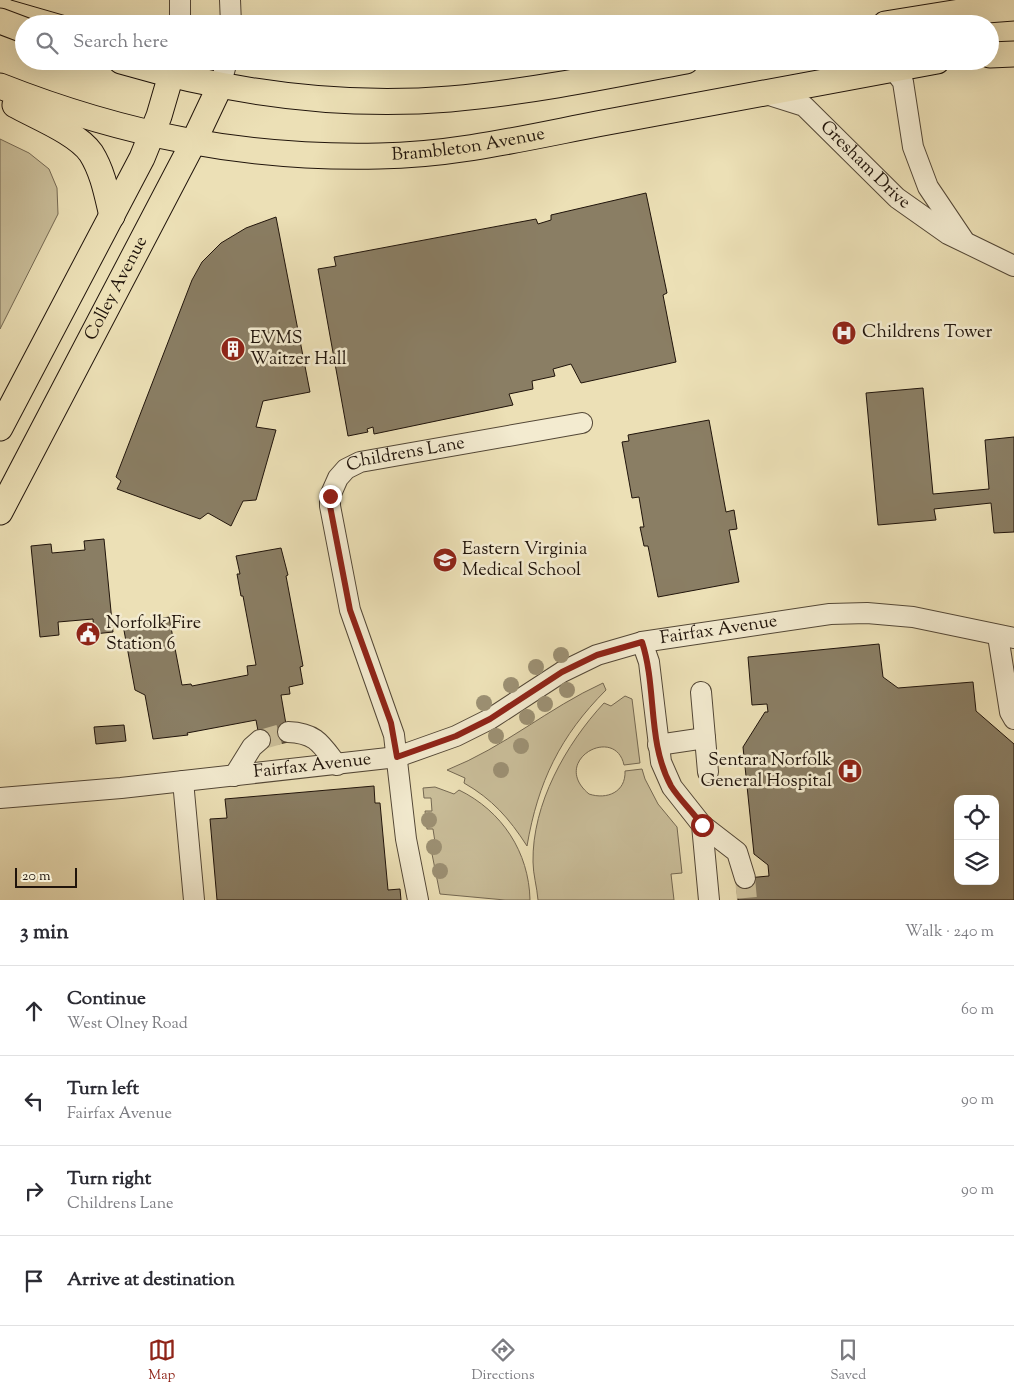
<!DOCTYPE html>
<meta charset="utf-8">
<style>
:root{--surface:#fff;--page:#f2f2f3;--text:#2b2b33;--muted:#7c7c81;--line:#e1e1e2;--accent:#8f2418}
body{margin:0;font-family:"Sorts Mill Goudy",serif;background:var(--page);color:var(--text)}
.controls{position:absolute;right:15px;bottom:15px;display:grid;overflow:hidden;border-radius:10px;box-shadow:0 5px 20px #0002}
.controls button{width:45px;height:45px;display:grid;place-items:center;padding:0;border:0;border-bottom:1px solid var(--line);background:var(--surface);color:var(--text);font:25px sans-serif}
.scale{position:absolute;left:15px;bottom:12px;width:62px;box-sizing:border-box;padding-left:5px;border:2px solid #20140b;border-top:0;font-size:14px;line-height:18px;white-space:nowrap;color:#20140b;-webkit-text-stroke:4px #f3ebd0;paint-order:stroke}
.stop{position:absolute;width:15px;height:15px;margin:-11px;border:4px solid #8f2418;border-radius:50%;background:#fff}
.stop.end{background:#8f2418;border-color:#fff;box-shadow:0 1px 5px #0008}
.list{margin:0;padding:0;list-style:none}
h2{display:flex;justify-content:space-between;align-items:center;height:65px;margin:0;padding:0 20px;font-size:21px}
h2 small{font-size:16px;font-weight:400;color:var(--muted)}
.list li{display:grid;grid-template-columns:32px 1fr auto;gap:15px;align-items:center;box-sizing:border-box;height:90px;padding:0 20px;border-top:1px solid var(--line)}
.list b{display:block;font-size:19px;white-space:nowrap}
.list p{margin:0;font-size:16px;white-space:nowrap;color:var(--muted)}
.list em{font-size:16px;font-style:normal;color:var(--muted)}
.icon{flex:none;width:28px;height:28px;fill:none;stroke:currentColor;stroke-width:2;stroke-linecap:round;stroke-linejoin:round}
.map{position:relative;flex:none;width:1014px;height:900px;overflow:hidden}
.search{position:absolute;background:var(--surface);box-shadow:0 5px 20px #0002;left:15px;right:15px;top:15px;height:55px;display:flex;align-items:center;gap:12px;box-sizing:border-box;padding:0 18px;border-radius:28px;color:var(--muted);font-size:19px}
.sheet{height:425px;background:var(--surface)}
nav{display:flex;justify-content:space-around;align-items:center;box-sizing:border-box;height:70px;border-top:1px solid var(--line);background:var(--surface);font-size:14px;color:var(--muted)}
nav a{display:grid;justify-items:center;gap:2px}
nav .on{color:var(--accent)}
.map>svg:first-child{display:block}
</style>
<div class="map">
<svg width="1014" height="900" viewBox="0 0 1014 900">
<rect width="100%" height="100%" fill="#ece0b6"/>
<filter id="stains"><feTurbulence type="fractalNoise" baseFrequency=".004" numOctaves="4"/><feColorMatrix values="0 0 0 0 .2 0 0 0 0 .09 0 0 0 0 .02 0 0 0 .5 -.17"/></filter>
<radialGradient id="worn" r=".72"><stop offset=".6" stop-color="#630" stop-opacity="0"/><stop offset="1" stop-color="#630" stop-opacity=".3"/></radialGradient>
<!-- green -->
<path fill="#c9bd99" stroke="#746852" d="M0,139L29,153L49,169L57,188L58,214L0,329Z
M603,683L606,690C560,736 538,782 527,846C509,818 492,799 464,783L465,778L447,770C505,747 548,708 603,683Z
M625,696L632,699L640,763L624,765C615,724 549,761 589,794C607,800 626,792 625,771L642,769L645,779L658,804L677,827L682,873L671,874L674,900H538C537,887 533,874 533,862C532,804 566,744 604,703L611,706Z
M435,787L454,794L459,790C502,811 529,852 530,900H505L440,894L430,844L435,842L433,829H427L425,811H432L431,798H424L423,788Z"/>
<!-- building -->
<path fill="#8a7e64" stroke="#20140b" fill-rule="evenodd" d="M646,193L667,293L663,295L676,362L581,383L571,364L553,369L555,376L532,381L533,389L509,394L513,405L374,434L373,427L367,429L368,432L348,436L318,269L336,266L334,257L536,219L538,224L551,220V215Z
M276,217L310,392L263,401L256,427L276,430L256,500L243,501L231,526L208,513L200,519L117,489L121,481L116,477L192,280L202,262L221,243L246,228Z
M923,388L933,494L989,489L985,440L1014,437V532L994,533L991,503L934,509L936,520L878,525L866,393Z
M709,420L726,512L734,510L737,529L729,530L739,582L658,597L648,546H644L640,527H644L639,497L632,498L622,442L629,441L628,435Z
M104,539L113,632L94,634L93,619L58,622L59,635L40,637L31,546L51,544L52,553L85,550L84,541Z
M281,548L288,575L286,576L303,666L300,667L303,684L289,687L290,694L281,695L289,742L261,747L256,720L187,733L188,735L153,739L145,695L135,690L123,625L169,617L182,685L191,684L192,686L248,675L247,666L256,665L243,596H241L237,574H240L236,556Z
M879,644L883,677L898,688L973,682L976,711L1014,744V900H738L736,879L769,876L768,865L754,854L743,747L765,712H768L767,704L752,705L748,657ZM958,799H995V881H958Z
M124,725L126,741L96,744L94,727Z
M374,786L375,803H380L388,890L400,889L401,900H217L210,819L227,818L225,799Z"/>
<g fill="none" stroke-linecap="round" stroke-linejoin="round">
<!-- minor-tunnel -->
<path stroke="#cdc19c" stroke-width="20" stroke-dasharray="20 10" stroke-linecap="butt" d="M260,740L288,732
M745,878L747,900"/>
<defs>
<g id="minor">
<path d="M230,0L231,24"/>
<path d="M180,24V0"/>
<path d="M887,61L903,82L913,147L928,187L963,239"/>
<path d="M220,86L227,61"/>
<path id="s1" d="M763,93L804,106L897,198L948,234L1014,266"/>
<path d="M998,636L1010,712L1014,719"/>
<path d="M642,642L649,662L661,762L672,787L702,825L709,900"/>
<path d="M701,692L708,772"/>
<path d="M288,732C316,733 321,744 337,765"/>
<path d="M658,745L705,738"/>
<path d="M234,776L252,747L260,740"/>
<path d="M183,781L194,900"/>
<path id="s2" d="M0,798L121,788L397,757L456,736L490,719L562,672L597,655L642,642L830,614L867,613L913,617L1014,638"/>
<path d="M702,825L737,852L745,878"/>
<path id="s3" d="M418,900L406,839L394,735L350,610L330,506V496L338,478L346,469L360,462L582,423"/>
</g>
<g id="major">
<path d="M0,21L24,30"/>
<path d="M885,24L960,12L1014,8"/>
<path d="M990,55L1014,54"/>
<path d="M121,61C227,92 340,108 450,99C530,92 608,76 686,61"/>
<path id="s4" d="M0,86C124,135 245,159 379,156C453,155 525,138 597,124C710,104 823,82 937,61"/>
<path d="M15,105C37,117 77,133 91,153C103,172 107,195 112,216"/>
<path d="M0,428L142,158L159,116L171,75"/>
<path id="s5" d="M0,512L193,143L220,86"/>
</g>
</defs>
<!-- minor casing -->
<use href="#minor" stroke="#534736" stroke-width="22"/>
<!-- major casing -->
<use href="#major" stroke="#20140b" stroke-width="27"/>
<!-- minor -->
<use href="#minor" stroke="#f3ebd0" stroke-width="20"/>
<!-- major -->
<use href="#major" stroke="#ece0b6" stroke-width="25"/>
<!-- tram -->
<path stroke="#20140b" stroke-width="1" d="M11,0L94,24
M456,61L492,64"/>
</g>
<!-- trees -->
<g fill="#9c9073">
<circle cx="561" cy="655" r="8"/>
<circle cx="536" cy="667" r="8"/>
<circle cx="511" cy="685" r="8"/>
<circle cx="567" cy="690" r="8"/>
<circle cx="484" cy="703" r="8"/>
<circle cx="545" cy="704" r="8"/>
<circle cx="527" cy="717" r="8"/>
<circle cx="496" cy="736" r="8"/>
<circle cx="521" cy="746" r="8"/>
<circle cx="501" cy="770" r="8"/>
<circle cx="429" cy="820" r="8"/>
<circle cx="434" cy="847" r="8"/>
<circle cx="440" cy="871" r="8"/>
</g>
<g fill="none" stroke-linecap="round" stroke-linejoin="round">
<!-- route -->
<path stroke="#8f2418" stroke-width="6" d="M330,496V506L350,610L391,723L397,757L456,736L490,719L562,672L597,655L642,642C657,688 647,742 671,786C679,799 693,812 702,825"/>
</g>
<!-- icons -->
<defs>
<symbol id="hospital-disc" viewBox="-11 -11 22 22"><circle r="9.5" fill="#8f2418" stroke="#f3ebd0"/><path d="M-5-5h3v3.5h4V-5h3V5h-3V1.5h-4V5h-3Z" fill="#fff"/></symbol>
<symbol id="building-disc" viewBox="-11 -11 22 22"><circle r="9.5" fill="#8f2418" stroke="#f3ebd0"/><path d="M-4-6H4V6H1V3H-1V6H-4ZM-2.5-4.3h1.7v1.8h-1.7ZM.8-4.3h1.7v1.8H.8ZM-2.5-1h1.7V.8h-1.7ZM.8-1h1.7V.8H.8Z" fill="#fff"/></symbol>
<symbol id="university-disc" viewBox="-11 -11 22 22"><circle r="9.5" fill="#8f2418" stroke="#f3ebd0"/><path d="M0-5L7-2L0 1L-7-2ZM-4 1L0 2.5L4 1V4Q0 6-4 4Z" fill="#fff"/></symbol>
<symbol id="civic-disc" viewBox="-11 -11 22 22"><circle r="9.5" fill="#8f2418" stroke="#f3ebd0"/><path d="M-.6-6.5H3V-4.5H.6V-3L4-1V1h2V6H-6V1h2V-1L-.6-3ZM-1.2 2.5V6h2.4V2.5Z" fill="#fff"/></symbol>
</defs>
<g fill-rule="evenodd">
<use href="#hospital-disc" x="830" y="319" width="28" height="28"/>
<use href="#building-disc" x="219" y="335" width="28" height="28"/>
<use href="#university-disc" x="431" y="546" width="28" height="28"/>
<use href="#civic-disc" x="74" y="620" width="28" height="28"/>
<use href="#hospital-disc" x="836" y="757" width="28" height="28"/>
</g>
<g text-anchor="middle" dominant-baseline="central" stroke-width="5" stroke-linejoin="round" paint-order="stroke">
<!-- street labels -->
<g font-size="18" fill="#20140b" stroke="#f3ebd0">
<text stroke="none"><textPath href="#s4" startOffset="478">Brambleton Avenue</textPath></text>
<text stroke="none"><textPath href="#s1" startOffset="128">Gresham Drive</textPath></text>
<text stroke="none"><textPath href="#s5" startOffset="252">Colley Avenue</textPath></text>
<text stroke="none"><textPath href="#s3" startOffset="509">Childrens Lane</textPath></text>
<text stroke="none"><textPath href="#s2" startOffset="749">Fairfax Avenue</textPath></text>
<text stroke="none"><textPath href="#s2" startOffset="314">Fairfax Avenue</textPath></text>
</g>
<!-- poi labels -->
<g font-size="18" fill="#20140b" stroke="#f3ebd0" text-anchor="start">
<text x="862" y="333">Childrens Tower</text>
<text x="250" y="339">EVMS<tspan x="250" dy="21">Waitzer Hall</tspan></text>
<text x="462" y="550">Eastern Virginia<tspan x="462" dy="21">Medical School</tspan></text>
<text x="106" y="624">Norfolk Fire<tspan x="106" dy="21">Station 6</tspan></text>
<text x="832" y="761" text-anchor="end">Sentara Norfolk<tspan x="832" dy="21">General Hospital</tspan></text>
</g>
</g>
<rect width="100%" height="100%" filter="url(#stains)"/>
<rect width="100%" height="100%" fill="url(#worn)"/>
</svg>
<div class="controls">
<button><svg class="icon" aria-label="locate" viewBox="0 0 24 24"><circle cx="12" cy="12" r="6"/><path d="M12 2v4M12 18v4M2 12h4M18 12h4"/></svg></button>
<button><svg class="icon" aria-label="layers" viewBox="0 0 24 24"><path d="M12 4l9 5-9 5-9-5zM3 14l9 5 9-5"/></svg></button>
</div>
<div class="scale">20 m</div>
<div class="stop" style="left:702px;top:825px"></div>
<div class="stop end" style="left:330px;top:496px"></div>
<div class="search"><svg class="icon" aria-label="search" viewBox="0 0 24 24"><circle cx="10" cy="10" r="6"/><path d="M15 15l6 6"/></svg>Search here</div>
</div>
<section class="sheet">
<h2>3 min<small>Walk · 240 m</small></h2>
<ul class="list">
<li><svg class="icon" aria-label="ahead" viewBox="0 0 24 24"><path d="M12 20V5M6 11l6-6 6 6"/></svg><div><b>Continue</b><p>West Olney Road</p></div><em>60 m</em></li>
<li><svg class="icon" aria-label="left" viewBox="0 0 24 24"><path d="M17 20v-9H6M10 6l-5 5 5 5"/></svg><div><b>Turn left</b><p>Fairfax Avenue</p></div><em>90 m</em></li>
<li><svg class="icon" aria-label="right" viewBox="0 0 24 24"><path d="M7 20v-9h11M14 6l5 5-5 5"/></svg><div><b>Turn right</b><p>Childrens Lane</p></div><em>90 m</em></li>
<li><svg class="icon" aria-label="arrive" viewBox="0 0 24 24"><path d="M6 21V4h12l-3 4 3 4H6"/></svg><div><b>Arrive at destination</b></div></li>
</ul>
</section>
<nav>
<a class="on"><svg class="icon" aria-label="map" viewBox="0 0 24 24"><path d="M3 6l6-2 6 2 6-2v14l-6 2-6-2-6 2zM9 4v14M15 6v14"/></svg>Map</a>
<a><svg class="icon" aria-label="directions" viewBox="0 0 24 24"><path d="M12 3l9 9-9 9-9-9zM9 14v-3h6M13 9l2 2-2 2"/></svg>Directions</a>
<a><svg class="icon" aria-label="saved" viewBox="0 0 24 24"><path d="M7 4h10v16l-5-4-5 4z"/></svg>Saved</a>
</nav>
